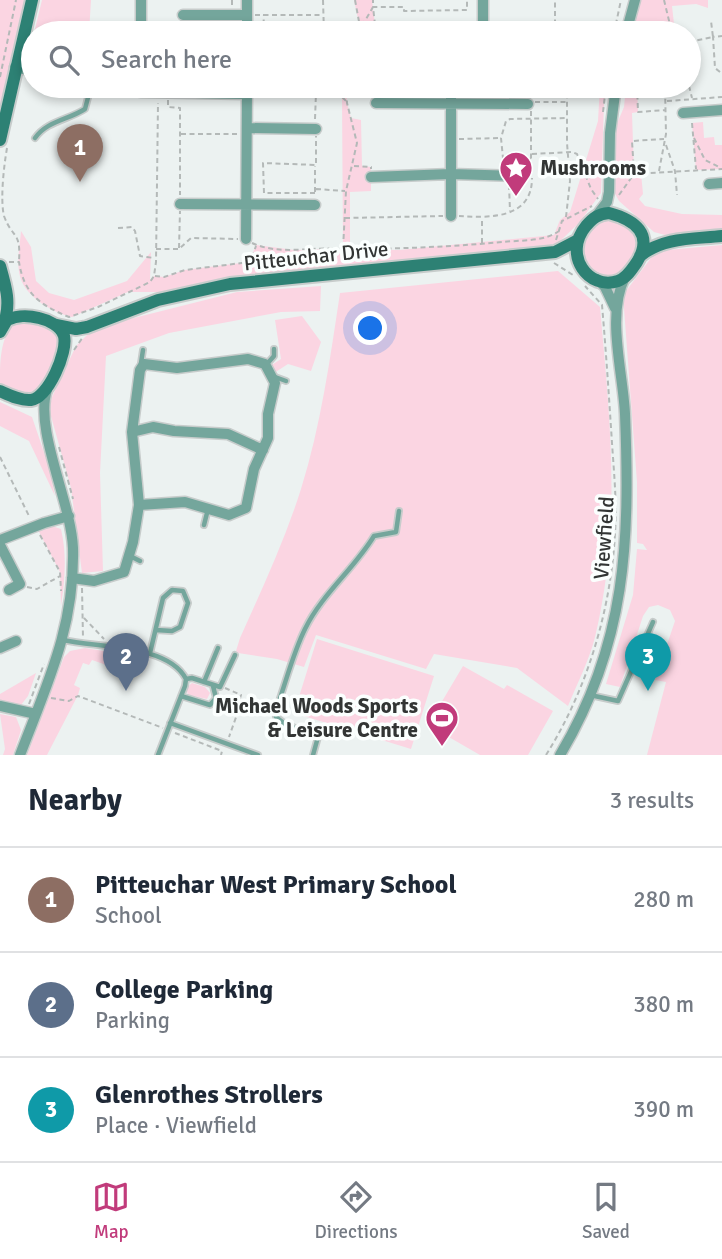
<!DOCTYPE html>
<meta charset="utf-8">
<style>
:root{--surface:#fff;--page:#f6f6f7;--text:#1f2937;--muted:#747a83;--line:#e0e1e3;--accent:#c13b7b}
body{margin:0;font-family:Signika,sans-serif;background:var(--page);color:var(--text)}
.you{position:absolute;left:371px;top:329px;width:24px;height:24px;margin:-18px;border:5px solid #fff;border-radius:50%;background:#1a73e8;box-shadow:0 0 0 10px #1a73e833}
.badge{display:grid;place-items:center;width:46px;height:46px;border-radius:50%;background:var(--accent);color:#fff;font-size:23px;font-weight:700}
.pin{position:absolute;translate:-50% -58px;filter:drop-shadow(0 2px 4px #0008)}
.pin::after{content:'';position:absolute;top:37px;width:24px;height:21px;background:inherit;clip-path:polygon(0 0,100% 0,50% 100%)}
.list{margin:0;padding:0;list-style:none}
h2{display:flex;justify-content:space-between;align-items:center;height:91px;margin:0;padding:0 28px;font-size:30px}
h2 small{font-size:23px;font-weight:400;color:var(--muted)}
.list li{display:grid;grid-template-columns:46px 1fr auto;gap:21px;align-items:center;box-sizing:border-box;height:105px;padding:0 28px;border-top:2px solid var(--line)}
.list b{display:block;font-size:26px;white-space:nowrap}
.list p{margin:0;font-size:23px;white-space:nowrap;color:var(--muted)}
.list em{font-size:23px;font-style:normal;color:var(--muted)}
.icon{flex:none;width:38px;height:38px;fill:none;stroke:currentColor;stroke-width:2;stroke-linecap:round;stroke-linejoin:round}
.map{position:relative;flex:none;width:722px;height:755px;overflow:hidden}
.search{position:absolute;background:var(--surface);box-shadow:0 4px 10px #0003;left:21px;right:21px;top:21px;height:77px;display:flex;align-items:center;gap:18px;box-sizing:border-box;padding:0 24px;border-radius:38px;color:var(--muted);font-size:26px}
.sheet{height:406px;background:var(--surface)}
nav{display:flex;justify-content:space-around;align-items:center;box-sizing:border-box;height:98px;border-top:2px solid var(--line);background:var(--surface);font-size:19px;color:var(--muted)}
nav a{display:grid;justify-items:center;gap:4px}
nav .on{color:var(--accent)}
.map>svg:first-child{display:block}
</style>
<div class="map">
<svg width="722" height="755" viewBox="0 0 722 755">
<rect width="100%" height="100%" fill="#ecf2f1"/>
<!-- green -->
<path fill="#fbd5e2" d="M0,0H26L0,112Z
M42,0H91L89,33H34Z
M354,0H372L376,33H358L360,28Z
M640,0H708V8L696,4L672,6L675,33H632Z
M262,86H346L347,103L351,118L361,120L362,166L371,167V191L350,192V249L399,250L554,235L560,220L570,212L598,121L600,86H607L604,104L601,193L579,223L557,244L252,278L162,292H128L72,317C54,313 30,299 22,282C15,267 20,246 21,231L31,247L36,281L49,293L74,300L127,281L151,252L150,281L154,276L164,277L185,270L249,262L256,245L294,250L343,249L342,97L326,89L262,96Z
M626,86H637L638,112L632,113L634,174L641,173L643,194L639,199L645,206L682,214L722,215V229L665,235L654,232L619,201L613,190L616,126L624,107Z
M703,122L704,138L714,137L715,145H722V169L696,170L692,123Z
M608,218C622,219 632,229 640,240C628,273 607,293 581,257C582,239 589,223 608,218Z
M722,245V755H647L666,682L655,680L675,621L670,610L658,605L649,607L643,616L620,687L606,684L633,595L637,549L647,550L643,544L637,543V482L623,295L654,254L667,250Z
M558,271L600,307C610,420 622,525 595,637C589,661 577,684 568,706L517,668L434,654L426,669L316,635L304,667L277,659L238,653L236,651L240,638C262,589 285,540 301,489C321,425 330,359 340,293Z
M321,286L320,311L281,312L169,333L106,356L100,473L103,571L82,573L71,488L49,409L52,397L76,346L89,333L106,325L237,292Z
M302,316L321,342L311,371L288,364L271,375L267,368L281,359L275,320Z
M13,322C33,322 66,327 58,355C56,360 52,365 50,370C43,384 40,391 24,394L0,384C0,361 0,342 13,322Z
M0,402L32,417L49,467L55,496L29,441L0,426Z
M52,526L61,529C67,555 65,579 61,606L60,572L38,530Z
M317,639L434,676L411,749L294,713Z
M85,648L123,654L124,659L119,657L115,668L92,660L89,665L83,663L74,685L80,688L78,695L47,755H27L64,657L70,651Z
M463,666L504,689L507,685L553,711L528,755H480L428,725Z
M36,673L28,696L21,705L0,700V694Z
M192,683L205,687L210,693L207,699L188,695L186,688Z
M0,714L16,717L21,730L13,755H3L5,749Z"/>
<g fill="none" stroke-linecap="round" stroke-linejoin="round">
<defs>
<path id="lane" d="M35,138C47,121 68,120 85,109L91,86
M141,363L143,350
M266,365L274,356V349
M275,377L286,381
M204,525L208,509
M130,556L140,561
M63,640C98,648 168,644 186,679L185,686L158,755
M150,653L163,598L172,590L183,591L188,603L180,627L172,631L156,630
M186,679L192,678L220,687L235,655
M204,682L218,648
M590,695L618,701L653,622
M181,696L210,705L216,698L213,686
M170,723L258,755
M313,755L318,737L285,724L276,717L277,707C286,682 293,653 305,629C322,594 354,569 374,536L396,532L399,511"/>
<path id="street" d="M141,0V33
M183,15H247
M247,33V0
M483,33V0
M626,33L635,0
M15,67L33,71
M101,86L142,92L247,94
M451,86V216
M376,103L528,104
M683,113L722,110
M247,128L316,129
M371,177L451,174L523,176
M709,184L722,183
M180,204L315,205
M597,215L607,202L609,192L610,133L616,86
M246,239L247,86
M597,279L605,287L615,308
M132,432L153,427L174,431L228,434L263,450
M0,540L44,523L69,516
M0,545L20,584L9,590
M72,578L94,581L124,572L133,542L139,505L132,432L140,370L144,364L177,368L248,359L265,364L275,383L268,414V438L254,469L246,508L229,515L185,502L139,505
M0,648L16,641
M0,706L36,714
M20,755C47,684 75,627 73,548C71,502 34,429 47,390
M560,755C627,643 630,540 625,414C623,372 606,315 625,277"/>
<path id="secondary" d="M0,140L32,0
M609,213C635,220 654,234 637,262C632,269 627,278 618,281C589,291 562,255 586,226C593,218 598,214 609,213Z
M640,256C663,237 694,239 722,236
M0,266C6,287 11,303 4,323
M56,325L76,329L87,327L158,300L230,284L555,252L578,240
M0,332L7,320C18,315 27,315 39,318C48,320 61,326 64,336C68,352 48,398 31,400C21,401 9,395 0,391"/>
</defs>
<!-- lane casing -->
<use href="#lane" stroke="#c7cccb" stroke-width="8"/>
<!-- street casing -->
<use href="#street" stroke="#c7cccb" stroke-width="13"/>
<!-- secondary casing -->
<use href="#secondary" stroke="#c7cccb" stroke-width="16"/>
<!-- path -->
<path stroke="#b4b9b8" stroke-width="2" stroke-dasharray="5 3.5" stroke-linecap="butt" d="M232,0V8
M323,0L324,33
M355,0L360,27
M664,0L672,33
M255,15H323
M183,33V24
M263,33L264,14
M358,33L373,7V0
M376,33L373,7H404V11L467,10V0
M555,33V0
M614,33L621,0
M689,42L713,37L711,21
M720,72L715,68L713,37L722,36
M0,77L16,0
M375,86L376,95
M637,86L638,112L665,110
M689,86L692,98
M327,90L342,97L346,101
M625,92L630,86
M262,95V86
M461,95V86
M484,95L485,86
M531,95V86
M257,96L296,94L338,86
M168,100V107L180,108V195
M667,101L722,97
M535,102H567
M531,111V172
M603,112L606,86
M315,119L316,93
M692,123L696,169
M181,134H239
M694,138L705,160L721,168
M459,139L501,138
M666,145L675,171L677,195
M7,148C4,165 0,199 4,216C13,240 21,230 19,262
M532,154L572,152L577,154L591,189L598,199
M354,166L371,167V169
M504,168L501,138L506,121L510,119L567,118
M527,169L530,158
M659,171L666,134L665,86
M634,173L632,141L664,139
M509,185L510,211
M316,189L345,191
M315,192V166
M315,193H264L263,163L316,165V136
M619,195L634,174L722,169
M459,216C490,218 532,219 532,178
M566,217L570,181L567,143V86
M345,218L443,216
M118,228L132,227L135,231L140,256L154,258
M556,240L562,221L592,206
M252,243C280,256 314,246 343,249L346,191L357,143L347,103L346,86
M482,243V218
M179,248L180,211
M156,249H179L191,238L238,239
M344,249C397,249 449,247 502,242C520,240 544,242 559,231
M9,262H19C24,294 40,305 69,317L98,307L150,282L154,276L156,262L158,103
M554,263L573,275
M155,276L164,277L185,270L250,262L256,246
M74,350L83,337
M59,447L73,499
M0,457L30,518
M40,535L60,572L61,591
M27,587L37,589L60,576
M82,588L83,638
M84,618L104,639
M125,654L127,664
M225,688L241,695L238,705L240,706L229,737
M51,698L69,701L78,696L163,728
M29,704L44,664
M175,733L222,751L221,755
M546,755C587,690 611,610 615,533C617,503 614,473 612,443C609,397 606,351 602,305L585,286"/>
<!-- lane -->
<use href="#lane" stroke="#74a69c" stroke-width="4.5"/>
<!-- street -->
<use href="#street" stroke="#74a69c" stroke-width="10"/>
<!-- secondary -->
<use href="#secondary" stroke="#2d8174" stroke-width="12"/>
</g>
<!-- icons -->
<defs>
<symbol id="sight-pin" viewBox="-11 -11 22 30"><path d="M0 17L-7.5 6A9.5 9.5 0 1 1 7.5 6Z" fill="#c13b7b" stroke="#fbfffe"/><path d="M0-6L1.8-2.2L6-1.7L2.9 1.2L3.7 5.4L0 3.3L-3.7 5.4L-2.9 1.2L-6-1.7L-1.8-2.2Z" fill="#fff"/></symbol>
<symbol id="stadium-pin" viewBox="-11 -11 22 30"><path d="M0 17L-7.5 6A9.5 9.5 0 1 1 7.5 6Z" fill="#c13b7b" stroke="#fbfffe"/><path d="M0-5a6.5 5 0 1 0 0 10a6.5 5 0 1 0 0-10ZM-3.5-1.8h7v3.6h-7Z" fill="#fff"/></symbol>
</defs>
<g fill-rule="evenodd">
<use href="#sight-pin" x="497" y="149" width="38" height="52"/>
<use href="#stadium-pin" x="423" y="699" width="38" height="52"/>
</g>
<g text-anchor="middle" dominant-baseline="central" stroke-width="7" stroke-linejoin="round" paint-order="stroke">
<!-- poi labels -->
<g font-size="21" font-weight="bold" fill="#323534" stroke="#fbfffe" text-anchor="start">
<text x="540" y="168">Mushrooms</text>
<text x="418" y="706" text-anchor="end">Michael Woods Sports<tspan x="418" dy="24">&amp; Leisure Centre</tspan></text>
</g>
<!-- street labels -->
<g font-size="21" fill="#323534" stroke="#fbfffe">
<text transform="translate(316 256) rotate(-6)">Pitteuchar Drive</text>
<text transform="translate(604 538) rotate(-86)">Viewfield</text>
</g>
</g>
</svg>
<div class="you"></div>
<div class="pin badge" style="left:80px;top:182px;background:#8d6e63">1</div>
<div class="pin badge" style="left:126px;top:691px;background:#5c6f8a">2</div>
<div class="pin badge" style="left:648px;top:691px;background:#0f9aa8">3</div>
<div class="search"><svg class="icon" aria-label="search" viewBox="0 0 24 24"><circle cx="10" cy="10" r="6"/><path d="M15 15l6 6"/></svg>Search here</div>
</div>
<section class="sheet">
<h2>Nearby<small>3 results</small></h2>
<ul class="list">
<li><span class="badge" style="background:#8d6e63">1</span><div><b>Pitteuchar West Primary School</b><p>School</p></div><em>280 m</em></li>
<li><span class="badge" style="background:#5c6f8a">2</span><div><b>College Parking</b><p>Parking</p></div><em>380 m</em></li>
<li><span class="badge" style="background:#0f9aa8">3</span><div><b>Glenrothes Strollers</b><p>Place · Viewfield</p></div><em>390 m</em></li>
</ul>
</section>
<nav>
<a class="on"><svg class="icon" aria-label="map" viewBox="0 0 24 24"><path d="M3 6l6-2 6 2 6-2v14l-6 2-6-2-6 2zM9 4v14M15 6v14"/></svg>Map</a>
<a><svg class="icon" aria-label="directions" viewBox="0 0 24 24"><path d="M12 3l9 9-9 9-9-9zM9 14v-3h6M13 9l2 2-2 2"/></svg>Directions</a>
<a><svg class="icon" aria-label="saved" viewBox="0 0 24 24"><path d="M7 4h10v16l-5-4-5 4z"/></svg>Saved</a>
</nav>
